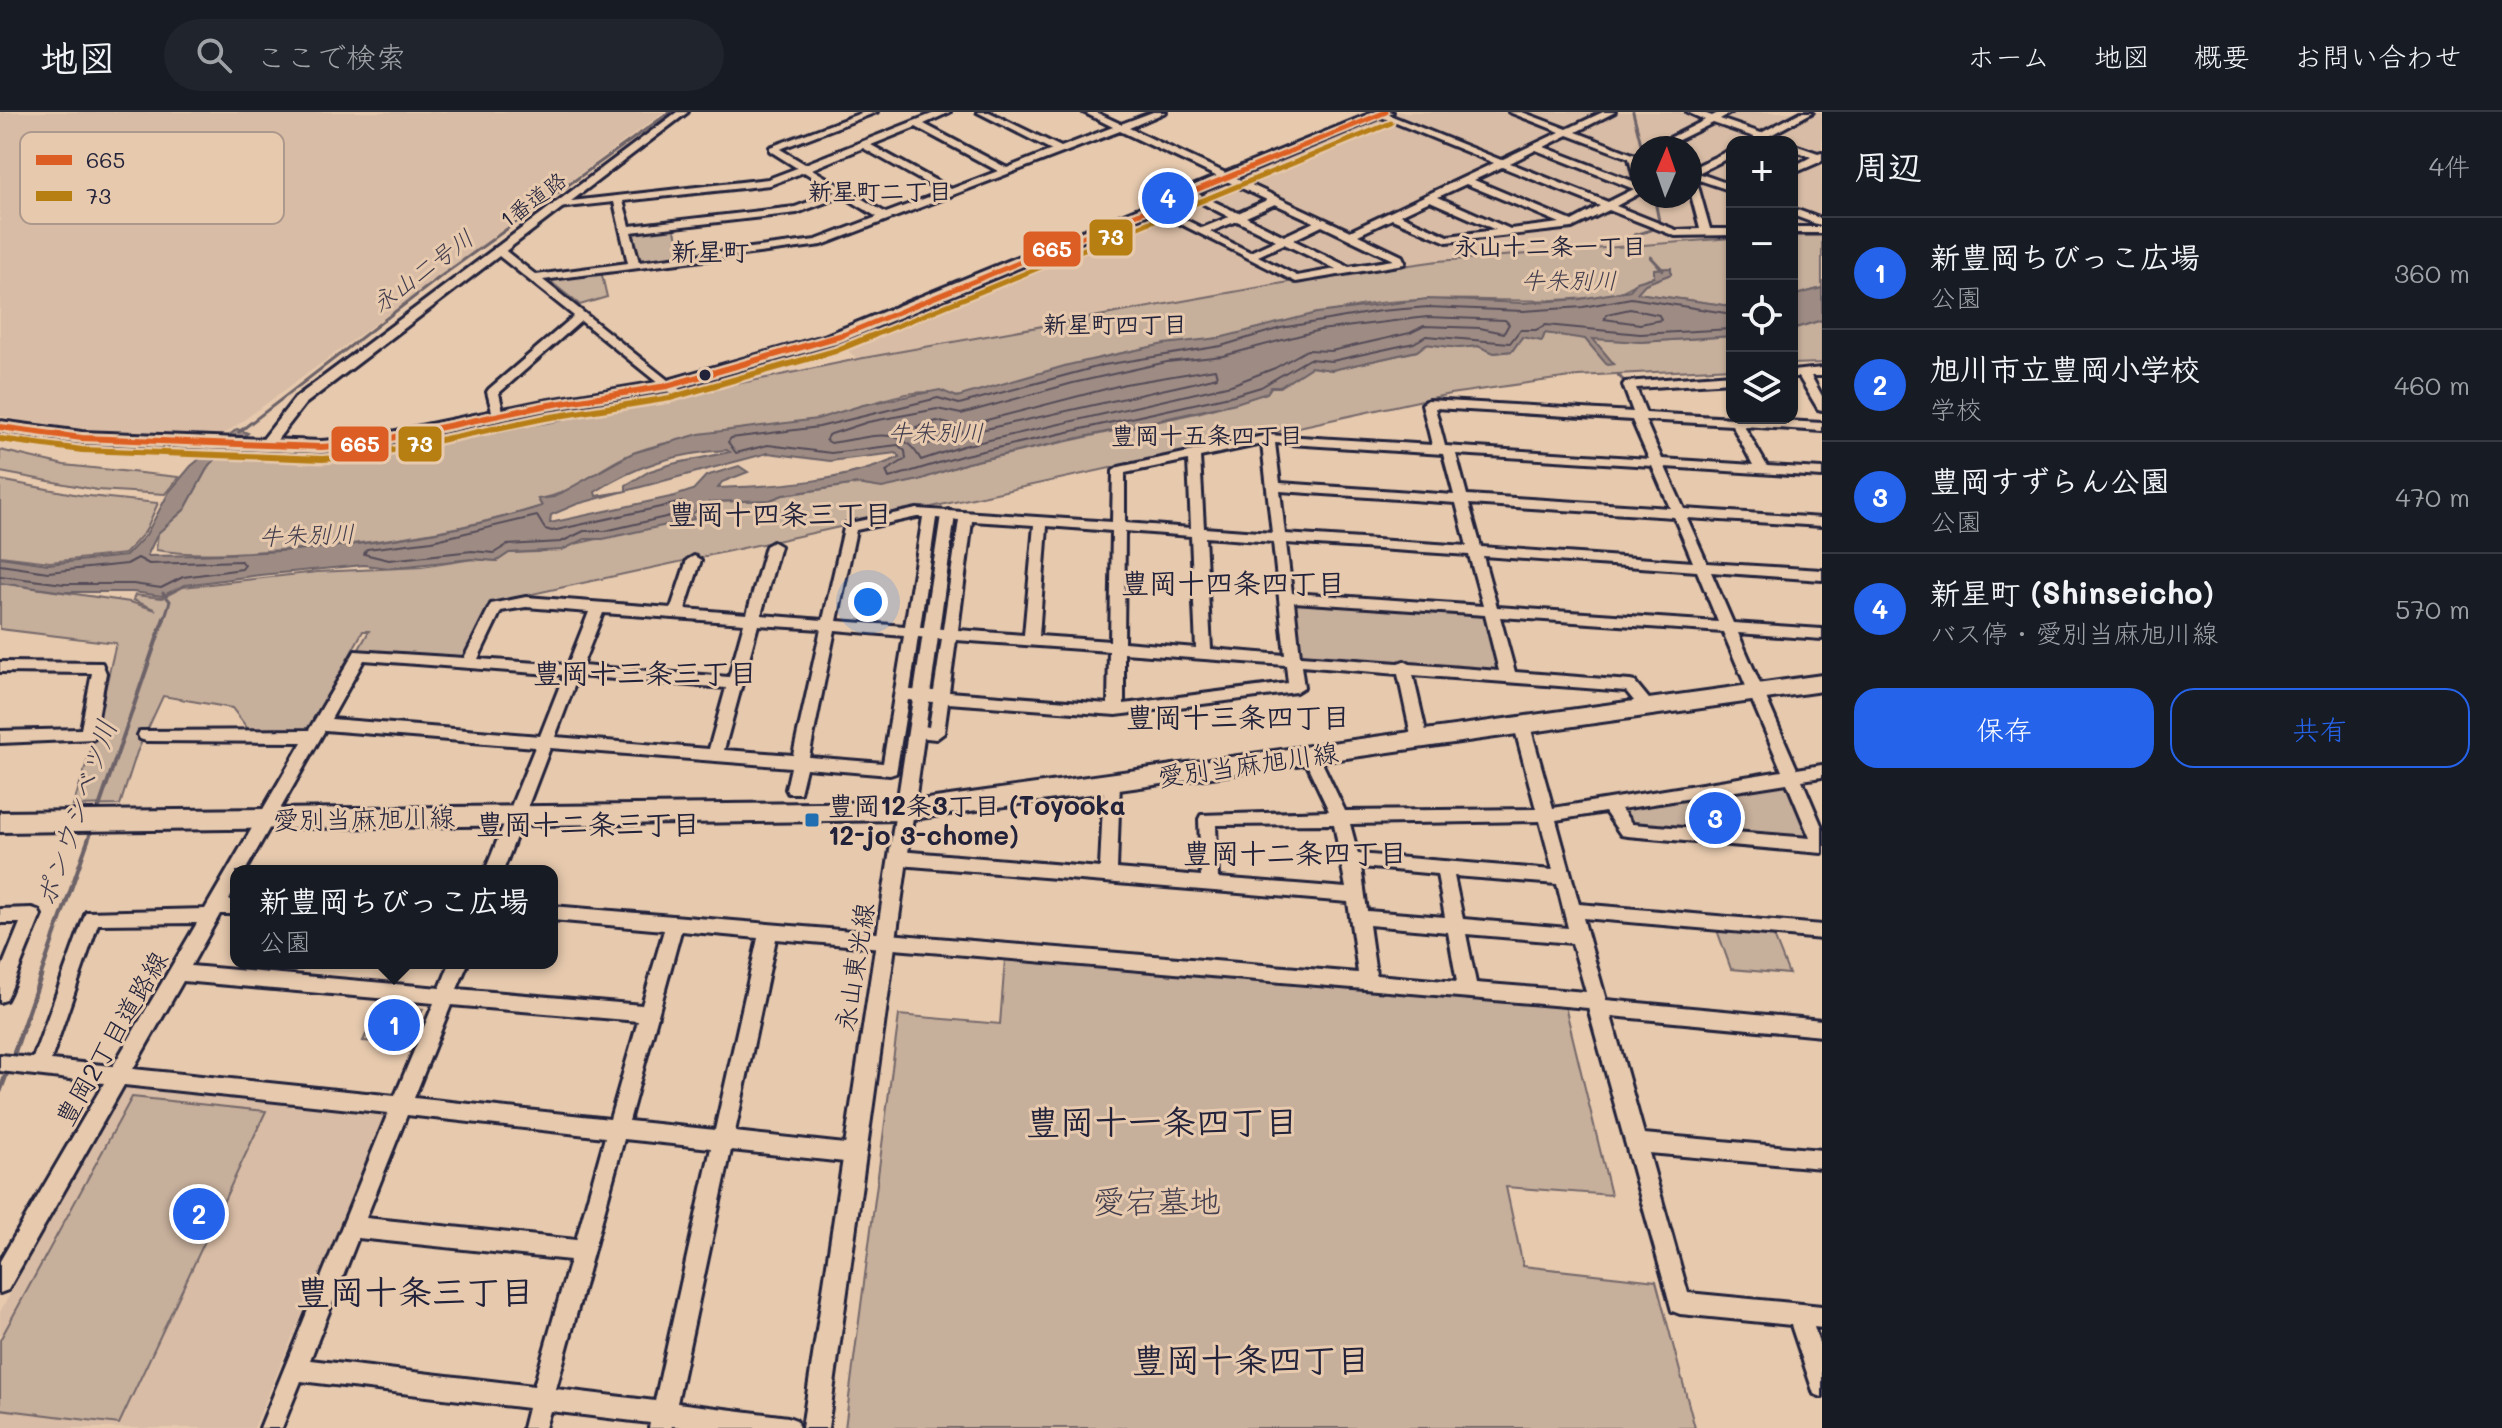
<!DOCTYPE html>
<html lang="ja">
<meta charset="utf-8">
<style>
:root{--surface:#171b24;--page:#20242c;--text:#f1f3f6;--muted:#9ea1a6;--line:#363941;--accent:#2563eb}
body{margin:0;font-family:Mali,"Klee One",sans-serif;background:var(--page);color:var(--text)}
.controls{position:absolute;right:24px;top:24px;display:grid;overflow:hidden;border-radius:16px;box-shadow:0 2px 6px #0004}
.controls button{width:72px;height:72px;display:grid;place-items:center;padding:0;border:0;border-bottom:2px solid var(--line);background:var(--surface);color:var(--text);font:40px sans-serif}
.compass{position:absolute;left:1630px;top:24px;width:72px;height:72px;border-radius:50%;background:var(--surface);box-shadow:0 2px 6px #0004;rotate:2deg}
.you{position:absolute;left:868px;top:490px;width:28px;height:28px;margin:-20px;border:6px solid #fff;border-radius:50%;background:#1a73e8;box-shadow:0 0 0 12px #1a73e833}
.badge{display:grid;place-items:center;width:52px;height:52px;border-radius:50%;background:var(--accent);color:#fff;font-size:26px;font-weight:700}
.pin{position:absolute;translate:-50% -50%;border:4px solid #fff;box-shadow:0 2px 8px #0006}
.popup{position:absolute;left:230px;top:753px;width:328px;height:104px;box-sizing:border-box;display:grid;place-content:center;border-radius:16px;background:var(--surface);filter:drop-shadow(0 2px 6px #0005);font-size:26px;white-space:nowrap;color:var(--muted)}
.popup b{font-size:30px;color:var(--text)}
.popup::after{content:'';position:absolute;left:50%;top:100%;margin-left:-16px;border:16px solid transparent;border-top-color:var(--surface)}
.list{margin:0;padding:0;list-style:none}
h2{display:flex;justify-content:space-between;align-items:center;height:104px;margin:0;padding:0 32px;font-size:34px}
h2 small{font-size:26px;font-weight:400;color:var(--muted)}
.list li{display:grid;grid-template-columns:52px 1fr auto;gap:24px;align-items:center;box-sizing:border-box;height:112px;padding:0 32px;border-top:2px solid var(--line)}
.list b{display:block;font-size:30px;white-space:nowrap}
.list p{margin:0;font-size:26px;white-space:nowrap;color:var(--muted)}
.list em{font-size:26px;font-style:normal;color:var(--muted)}
.actions{display:flex;gap:16px;padding:24px 32px}
.actions a{flex:1;padding:18px 0;border:2px solid var(--accent);border-radius:24px;text-align:center;font-size:28px;color:var(--accent)}
.actions .main{background:var(--accent);color:#fff}
.icon{flex:none;width:44px;height:44px;fill:none;stroke:currentColor;stroke-width:2;stroke-linecap:round;stroke-linejoin:round}
.map{position:relative;flex:none;width:1822px;height:1316px;overflow:hidden}
header{display:flex;align-items:center;gap:48px;box-sizing:border-box;height:112px;padding:0 40px;background:var(--surface);border-bottom:2px solid var(--line)}
header strong{font-size:38px}
nav{display:flex;gap:44px;margin-inline-start:auto;font-size:28px}
.search{width:560px;height:72px;background:var(--page);display:flex;align-items:center;gap:20px;box-sizing:border-box;padding:0 28px;border-radius:44px;color:var(--muted);font-size:30px}
main{display:flex}
aside{flex:1;background:var(--surface)}
.map>svg:first-child{display:block}
</style>
<header>
<strong>地図</strong>
<div class="search"><svg class="icon" aria-label="search" viewBox="0 0 24 24"><circle cx="10" cy="10" r="6"/><path d="M15 15l6 6"/></svg>ここで検索</div>
<nav><a>ホーム</a><a>地図</a><a>概要</a><a>お問い合わせ</a></nav>
</header>
<main>
<div class="map">
<svg width="1822" height="1316" viewBox="0 0 1822 1316">
<rect width="100%" height="100%" fill="#e7caae"/>
<filter id="ink" filterUnits="userSpaceOnUse"><feTurbulence type="fractalNoise" baseFrequency=".0125" numOctaves="2"/><feDisplacementMap in="SourceGraphic" scale="16" xChannelSelector="R" yChannelSelector="G"/><feConvolveMatrix kernelMatrix="1 2 1 2 8 2 1 2 1" color-interpolation-filters="sRGB"/></filter>
<g filter="url(#ink)">
<!-- built -->
<path fill="#d8bca5" fill-rule="evenodd" d="M0,0H664L222,324L56,315L0,304Z
M1398,0H1822V124H1792V30H1732V126L1438,149L1289,170L858,247L837,230ZM1642,36H1690V84H1642Z
M124,975L386,1003L254,1316H0V1200Z"/>
<!-- green -->
<path fill="#c6af9b" stroke="#74686b" stroke-width="2" d="M674,115L682,144L639,149L632,119Z
M1792,124H1822V176L1792,184Z
M1732,126V194L1636,181L1645,172L1671,162V156L1654,157V165C1637,167 1628,180 1610,183C1533,195 1456,182 1379,191C1324,198 1273,217 1219,226C1201,230 1182,230 1164,233C1094,244 1026,267 957,285C914,268 860,299 816,308C755,320 695,319 636,340C602,352 574,383 538,387L542,394C453,422 359,434 266,439C229,441 193,444 156,438L158,421L185,397L209,353L228,335L234,345L358,341L553,310L858,247L1289,170L1438,149Z
M601,159L607,185L580,193L546,166Z
M1822,208V251L1792,252V217Z
M1545,221L1641,230L1732,224V256L1578,264L1450,282L491,491L496,495L469,551L360,543L359,537L369,519H363L309,617H248L232,596L163,584L137,640L120,693L73,694L92,634L116,531L0,517V471L130,490L156,498L133,488L135,483L162,486L183,475L317,460L422,455L473,447L497,449L509,441L538,440L693,406L692,402L709,390L770,388L783,383L857,372L882,375L919,368L967,351L1201,300L1267,281L1271,275H1280L1311,255L1332,258L1417,239L1426,232L1459,236L1478,234L1495,241L1512,239L1522,225L1542,228Z
M0,338L64,353L179,365L165,382L97,378L0,360Z
M0,368L79,383L158,391L145,420L125,442L50,450L0,444Z
M1286,485L1491,499L1508,563L1293,546Z
M1794,666L1822,733L1627,718L1610,694Z
M1717,818L1773,822L1789,862L1731,857Z
M1005,847L1565,894L1611,1083L1506,1075L1523,1154L1656,1169L1695,1316H845L899,903L1000,912Z
M379,894L423,897L409,932L363,929Z
M132,985L266,999L119,1312L0,1297V1228Z"/>
<!-- water -->
<path fill="#9e8c84" stroke="#6c6267" stroke-width="2" fill-rule="evenodd" d="M1671,156V162L1645,172L1637,181L1732,194V224L1641,230L1593,227L1614,252L1607,253L1585,227L1545,221L1542,229L1522,225L1512,239L1494,241L1478,234L1459,236L1426,232L1417,239L1332,258L1311,255L1280,275H1271L1267,281L1236,291L967,351L919,368L882,376L857,372L783,383L770,388L709,390L692,402L694,407L603,427H585L562,438L509,441L497,449L472,447L389,456L364,453L260,463L185,473L162,484L133,480H64L0,471V445L48,452L126,444L146,423L169,380L191,354L237,317L248,321L209,353L185,397L158,421L147,444C279,442 415,434 542,394L538,387L554,385L633,341L699,322L817,307L863,293L940,278L957,285L1068,253L1164,232L1219,226L1317,201L1427,187L1523,191L1581,187L1630,178L1637,170L1654,165V157ZM727,338L730,340L672,352L650,359L626,373V379L596,384L595,380C636,353 678,341 727,338ZM768,341L830,349L896,341L900,345C844,370 779,374 718,376L722,370L748,360L739,354L706,364L693,378L675,384L550,411L551,403L577,392Z
M1822,176V208L1792,217V184Z"/>
<g fill="none" stroke-linecap="round" stroke-linejoin="round">
<!-- shore -->
<path stroke="#544c58" stroke-width="2" d="M1630,197L1659,203L1661,208L1640,212L1604,207L1607,202Z
M1732,202L1631,186L1583,195L1523,199L1428,195L1380,199L1281,216L1221,234L1104,253L959,292L938,286L819,315L731,326L728,330L736,341L768,333L831,341L898,333L905,339L906,347L886,359L889,366L965,343L1234,283L1261,275L1309,247L1332,249L1414,231L1426,224L1510,231L1520,218H1536L1546,213L1640,222L1732,217
M1427,205L1505,208L1509,212L1504,221L1480,216L1424,214L1410,221L1331,239L1307,238L1275,256L1231,273L963,334L921,348C900,310 870,326 831,331L826,328L828,323L868,310L937,297L961,302L1073,271L1167,250L1223,244L1320,218Z
M1215,257L1217,265L1193,271L981,318L976,315L979,310L1125,272Z
M937,309L960,315L962,320L928,332L916,315Z
M683,390L688,393L683,401L605,419H584L561,430L507,433L494,441L472,439L389,448L364,442L367,437L432,429L537,404L545,417L552,419Z
M0,453L48,460L127,452L138,446L149,452L241,449L245,453L242,457L183,465L161,476L133,472H64L0,464"/>
<!-- stream-far2 -->
<path stroke="#6c6267" stroke-width="3" d="M1633,0L1642,36
M1642,135L1634,123L1651,118L1659,109L1654,84
M1651,145L1663,158
M1792,258L1822,256
M1618,263L1624,269L1732,262
M239,320L440,165L670,0
M163,481L170,489L164,508"/>
<!-- stream-far1 -->
<path stroke="#6c6267" stroke-width="4" d="M97,701L164,506
M40,865L92,717"/>
<!-- stream -->
<path stroke="#6c6267" stroke-width="5" d="M12,947L41,863
M0,979L9,955"/>
<defs>
<path id="minor" d="M864,0H877L780,37L805,52L937,0H950L924,12L1007,56L1052,38L977,0H989L1061,35L1113,15L1083,0H1095L1121,12L1153,0H1166L1129,16L1350,119L1494,51L1369,0H1382L1501,48L1560,20L1509,0H1522L1567,17L1603,0H1615L1576,20L1638,44L1642,61V80L1616,94L1676,118L1700,117L1690,79V57L1732,37V44L1698,61L1732,73V79L1696,67L1710,117H1732V123L1675,124L1609,98L1572,116L1447,130L1392,107L1358,123L1402,144L1405,150L1404,152L1296,170L1149,96L1158,94L1202,116L1229,105L1186,83V79H1192L1238,101L1267,88L1120,19L822,133L543,168L684,281L682,284H674L581,209L499,281L504,304L502,307H494L487,280L489,277L574,204L494,140V136H502L536,163L628,151L614,90L558,96L553,93L554,91L768,67L797,56L770,39V35ZM916,15L998,59L951,77L871,33ZM1568,23L1629,46L1635,70L1544,35ZM863,36L942,80L886,101L812,57ZM1536,38L1634,77L1608,90L1510,51ZM1502,55L1600,94L1572,109L1474,68ZM804,60L836,80L795,95L630,114L623,89L770,73ZM1466,72L1560,111L1510,117L1438,85ZM843,84L877,105L816,128L639,150L631,120L797,101ZM1430,89L1496,118L1448,124L1400,103ZM1275,92L1314,110L1284,124L1246,105ZM1237,109L1276,128L1250,140L1210,120ZM1322,114L1393,148L1349,155L1293,128ZM1284,132L1336,157L1297,164L1258,144Z
M1687,0H1701L1712,4L1720,0H1732L1720,7L1761,21L1801,0H1813L1769,24L1782,30L1754,29V25L1713,11L1662,36H1650L1705,8Z
M1792,32L1818,41L1822,40V49L1792,62V55L1811,45L1792,38Z
M1792,96L1822,107V114L1792,103Z
M1792,115H1822V121H1792Z
M1822,256V264H1811L1822,284V298L1818,297L1799,265H1792V259Z
M1732,262V270L1636,276L1646,301L1822,311V319L1744,314L1767,354L1822,357V365L1665,355L1684,397L1822,406V414L1687,406L1707,451L1822,458V468L1711,460L1733,511L1822,517V527L1738,521L1797,657L1822,653V665L1802,668L1822,715V741L1627,724L1621,723L1605,700L1556,708L1579,792L1822,813V827L1583,806L1606,888L1822,908V924L1611,904L1644,1022L1822,1038V1056L1649,1041L1688,1181L1822,1194V1216L1814,1215L1822,1240V1285L1814,1282L1791,1213L1680,1202L1672,1199L1588,896L776,827L735,1020L854,1033L861,1035L864,1042L861,1049L854,1051L731,1038L677,1291L788,1305L796,1308L799,1316H692L672,1314L671,1316H649L650,1311L550,1299L545,1316H523L528,1296L301,1269L282,1316H260L388,1001L124,973L8,1178L0,1181V1149L104,971L0,959V943L33,946L86,800L205,797L302,630L146,629L140,627L138,623L140,619L309,618L355,539L464,546L491,492L526,485L671,496L687,448L694,444L701,448L685,497L747,502L766,434L773,430L780,434L761,503L823,508L845,412L917,397L1112,410L1113,359L1119,355L1268,323L1432,333L1422,292L1428,288L1633,300L1623,273L1625,270ZM1435,296L1632,308L1649,347L1445,334ZM1645,308L1732,313L1753,353L1662,347ZM1275,331L1443,342L1454,383L1280,371ZM1262,332L1272,421L1204,416L1200,345ZM1456,342L1652,354L1670,396L1467,383ZM1188,348L1191,416L1125,411V361ZM1280,379L1456,391L1467,434L1285,422ZM1469,392L1674,405L1693,450L1481,435ZM917,405H923L905,514L837,509L856,418ZM936,406L959,408L943,517L920,515ZM972,409L1034,413L1024,523L958,518ZM1047,414L1112,419L1110,529L1039,524ZM1125,419L1191,424L1196,536L1124,530ZM1205,425L1273,430L1285,543L1211,537ZM1286,431L1469,443L1483,494L1292,481ZM1483,444L1697,459L1718,510L1497,495ZM1294,490L1485,503L1499,559L1410,552L1404,549L1398,551L1300,544ZM526,495L589,500L568,553L478,547L501,499ZM603,501L744,511L729,565L582,554ZM1500,505L1723,520L1782,659L1553,696L1530,614L1522,608L1514,614L1536,697L1345,699L1317,640L1311,638L1303,644L1329,699L1201,703L1199,707L1201,764L1117,757L1120,670L1118,666H1106L1104,670L1100,756L899,739L893,741L891,746L893,751L899,753L1348,790L1358,861L552,794V808L664,818L642,893L457,877L468,851H450L440,876L191,854L220,802H236V788H229L236,775V759H245L325,618L535,635L485,759H503L550,636L791,655L786,677L788,681H800L806,656L890,663L896,661L908,588L933,590L929,615L917,613L909,619L917,625L936,627L944,621L948,591L1116,603L1296,580L1304,575L1301,554L1398,562L1412,628L1420,634L1428,628L1413,563L1626,579L1643,600H1653L1656,596L1653,592L1635,570L1630,569L1515,560ZM758,513L821,517L793,643L724,638ZM835,518L904,524L883,651L809,645ZM918,525L942,527L934,579L910,578ZM956,528L1109,539L1108,592L949,580ZM1124,541L1286,553L1288,571L1124,592ZM364,548L564,563L540,624L331,607ZM578,564L726,576L709,637L555,625ZM1787,671L1810,726L1632,712L1621,697ZM1540,709L1553,758L1358,742L1350,712ZM1334,712L1346,776L1218,766L1216,713ZM1361,755L1437,762L1445,805L1367,799ZM1454,764L1557,772L1568,816L1463,807ZM197,811L113,954L51,948L98,812ZM1369,813L1448,820L1457,870L1376,863ZM681,819L758,826L715,1018L629,1009ZM1466,822L1572,831L1586,880L1476,871ZM183,869L434,891L395,984L133,957ZM451,893L638,909L610,1007L414,986ZM407,1003L605,1025L576,1128L366,1106ZM624,1027L711,1036L655,1289L556,1277ZM358,1126L570,1148L534,1274L310,1248Z
M0,550L102,551L106,561L94,627L0,631V619L81,617L92,561L0,560Z
M32,796L38,798L41,803L9,882L6,888L0,890V860L20,811H0V797Z"/>
<path id="tertiary" d="M677,0H688L305,292L270,337H260V331L295,286Z
M948,398L955,403L828,1316H802L941,403Z"/>
<path id="primary" d="M1374,0H1393L836,232L667,279L543,299L362,338L321,341L82,332L0,321V309L82,320L321,329L362,326L543,289L665,269L824,224Z
M1822,563V579L906,708L0,720V700L906,690Z"/>
</defs>
<!-- minor casing -->
<use href="#minor" stroke="#22223b" stroke-width="6"/>
<!-- tertiary casing -->
<use href="#tertiary" stroke="#22223b" stroke-width="6"/>
<!-- primary casing -->
<use href="#primary" stroke="#22223b" stroke-width="6"/>
<!-- minor -->
<use href="#minor" fill="#e7caae" fill-rule="evenodd"/>
<!-- tertiary -->
<use href="#tertiary" fill="#e7caae" fill-rule="evenodd"/>
<!-- primary -->
<use href="#primary" fill="#e7caae" fill-rule="evenodd"/>
<defs>
<path id="bus-1-far1" d="M838,225L1386,0"/>
<path id="bus-1" d="M0,315L82,326L321,335L362,332L543,294L667,274L843,223"/>
<path id="bus-2-far1" d="M870,225L1391,11"/>
<path id="bus-2" d="M0,327L82,338L322,347L364,344L545,306L670,286L835,239L874,223"/>
</defs>
<!-- bus-1-far1 casing -->
<use href="#bus-1-far1" stroke="#e7caae" stroke-width="9"/>
<!-- bus-1 casing -->
<use href="#bus-1" stroke="#e7caae" stroke-width="11"/>
<!-- bus-2-far1 casing -->
<use href="#bus-2-far1" stroke="#e7caae" stroke-width="9"/>
<!-- bus-2 casing -->
<use href="#bus-2" stroke="#e7caae" stroke-width="11"/>
<!-- bus-1-far1 -->
<use href="#bus-1-far1" stroke="#dd5e24" stroke-width="5"/>
<!-- bus-1 -->
<use href="#bus-1" stroke="#dd5e24" stroke-width="6"/>
<!-- bus-2-far1 -->
<use href="#bus-2-far1" stroke="#b77e12" stroke-width="5"/>
<!-- bus-2 -->
<use href="#bus-2" stroke="#b77e12" stroke-width="6"/>
</g>
</g>
<!-- markers -->
<circle fill="#22223b" stroke="#e7caae" stroke-width="3" cx="705" cy="263" r="7"/>
<rect fill="#1f6fb2" stroke="#e7caae" stroke-width="3" x="804" y="700" width="16" height="16" rx="4"/>
<g text-anchor="middle" dominant-baseline="central" stroke-width="6" stroke-linejoin="round" paint-order="stroke">
<!-- far-street labels -->
<g font-size="22" fill="#22223b" stroke="#e7caae">
<text transform="translate(533 87) rotate(-37)">1番道路</text>
</g>
<!-- far-neighbourhood labels -->
<g font-size="24" font-weight="bold" fill="#22223b" stroke="#e7caae">
<text x="880" y="78">新星町二丁目</text>
<text x="1550" y="133">永山十二条一丁目</text>
<text x="1115" y="211">新星町四丁目</text>
<text x="1207" y="322">豊岡十五条四丁目</text>
</g>
<!-- far-water labels -->
<g font-size="24" font-style="italic" fill="#413c4d" stroke="#e7caae">
<text transform="translate(422 158) rotate(-37)">永山二号川</text>
<text x="1569" y="167">牛朱別川</text>
<text x="936" y="319">牛朱別川</text>
<text transform="translate(307 422) rotate(-2)">牛朱別川</text>
</g>
<!-- far-quarter labels -->
<g font-size="26" font-weight="bold" fill="#22223b" stroke="#e7caae">
<text x="710" y="139">新星町</text>
</g>
<!-- street labels -->
<g font-size="26" fill="#22223b" stroke="#e7caae">
<text transform="translate(1248 652) rotate(-8)">愛別当麻旭川線</text>
<text transform="translate(364 706) rotate(-1)">愛別当麻旭川線</text>
<text transform="translate(854 855) rotate(-81)">永山東光線</text>
<text transform="translate(111 926) rotate(-60)">豊岡2丁目道路線</text>
</g>
<!-- poi labels -->
<g font-size="26" font-weight="bold" fill="#22223b" stroke="#e7caae" text-anchor="start">
<text x="828" y="693">豊岡12条3丁目 (Toyooka<tspan x="828" dy="30">12-jo 3-chome)</tspan></text>
</g>
<!-- neighbourhood labels -->
<g font-size="28" font-weight="bold" fill="#22223b" stroke="#e7caae">
<text x="780" y="401">豊岡十四条三丁目</text>
<text x="1233" y="470">豊岡十四条四丁目</text>
<text x="645" y="560">豊岡十三条三丁目</text>
<text x="1238" y="604">豊岡十三条四丁目</text>
<text x="588" y="711">豊岡十二条三丁目</text>
<text x="1295" y="740">豊岡十二条四丁目</text>
</g>
<!-- water labels -->
<g font-size="28" font-style="italic" fill="#413c4d" stroke="#e7caae">
<text transform="translate(75 701) rotate(-71)">ポンウシベツ川</text>
</g>
<!-- near-park labels -->
<g font-size="32" fill="#433e4e" stroke="#e7caae">
<text x="1157" y="1088">愛宕墓地</text>
</g>
<!-- near-neighbourhood labels -->
<g font-size="34" font-weight="bold" fill="#22223b" stroke="#e7caae">
<text x="1162" y="1008">豊岡十一条四丁目</text>
<text x="415" y="1178">豊岡十条三丁目</text>
<text x="1251" y="1246">豊岡十条四丁目</text>
</g>
</g>
<!-- legend -->
<rect x="20" y="20" width="264" height="92" rx="12" fill="#e7caae" stroke="#ac988c" stroke-width="2"/>
<rect x="36" y="43" width="36" height="10" fill="#dd5e24"/>
<rect x="36" y="79" width="36" height="10" fill="#b77e12"/>
<g font-size="22" fill="#22223b">
<text x="86" y="56">665</text>
<text x="86" y="92">73</text>
</g>
<g stroke="#e7caae" stroke-width="3">
<rect x="1088" y="106" width="46" height="39" rx="8" fill="#b77e12"/>
<rect x="1022" y="118" width="60" height="38" rx="8" fill="#dd5e24"/>
<rect x="330" y="313" width="60" height="38" rx="8" fill="#dd5e24"/>
<rect x="397" y="313" width="46" height="38" rx="8" fill="#b77e12"/>
</g>
<g font-size="22" text-anchor="middle" font-weight="bold" fill="#fff">
<text x="1111" y="133">73</text>
<text x="1052" y="145">665</text>
<text x="360" y="340">665</text>
<text x="420" y="340">73</text>
</g>
</svg>
<div class="controls">
<button>+</button>
<button>−</button>
<button><svg class="icon" aria-label="locate" viewBox="0 0 24 24"><circle cx="12" cy="12" r="6"/><path d="M12 2v4M12 18v4M2 12h4M18 12h4"/></svg></button>
<button><svg class="icon" aria-label="layers" viewBox="0 0 24 24"><path d="M12 4l9 5-9 5-9-5zM3 14l9 5 9-5"/></svg></button>
</div>
<svg class="compass" viewBox="-18 -18 36 36"><path d="M0-13l5 13h-10z" fill="#e53935"/><path d="M0 13l5-13h-10z" fill="#9ea1a6"/></svg>
<div class="you"></div>
<div class="pin badge" style="left:394px;top:913px">1</div>
<div class="popup"><b>新豊岡ちびっこ広場</b>公園</div>
<div class="pin badge" style="left:199px;top:1102px">2</div>
<div class="pin badge" style="left:1715px;top:706px">3</div>
<div class="pin badge" style="left:1168px;top:86px">4</div>
</div>
<aside>
<h2>周辺<small>4件</small></h2>
<ul class="list">
<li><span class="badge">1</span><div><b>新豊岡ちびっこ広場</b><p>公園</p></div><em>360 m</em></li>
<li><span class="badge">2</span><div><b>旭川市立豊岡小学校</b><p>学校</p></div><em>460 m</em></li>
<li><span class="badge">3</span><div><b>豊岡すずらん公園</b><p>公園</p></div><em>470 m</em></li>
<li><span class="badge">4</span><div><b>新星町 (Shinseicho)</b><p>バス停 · 愛別当麻旭川線</p></div><em>570 m</em></li>
</ul>
<div class="actions"><a class="main">保存</a><a>共有</a></div>
</aside>
</main>
